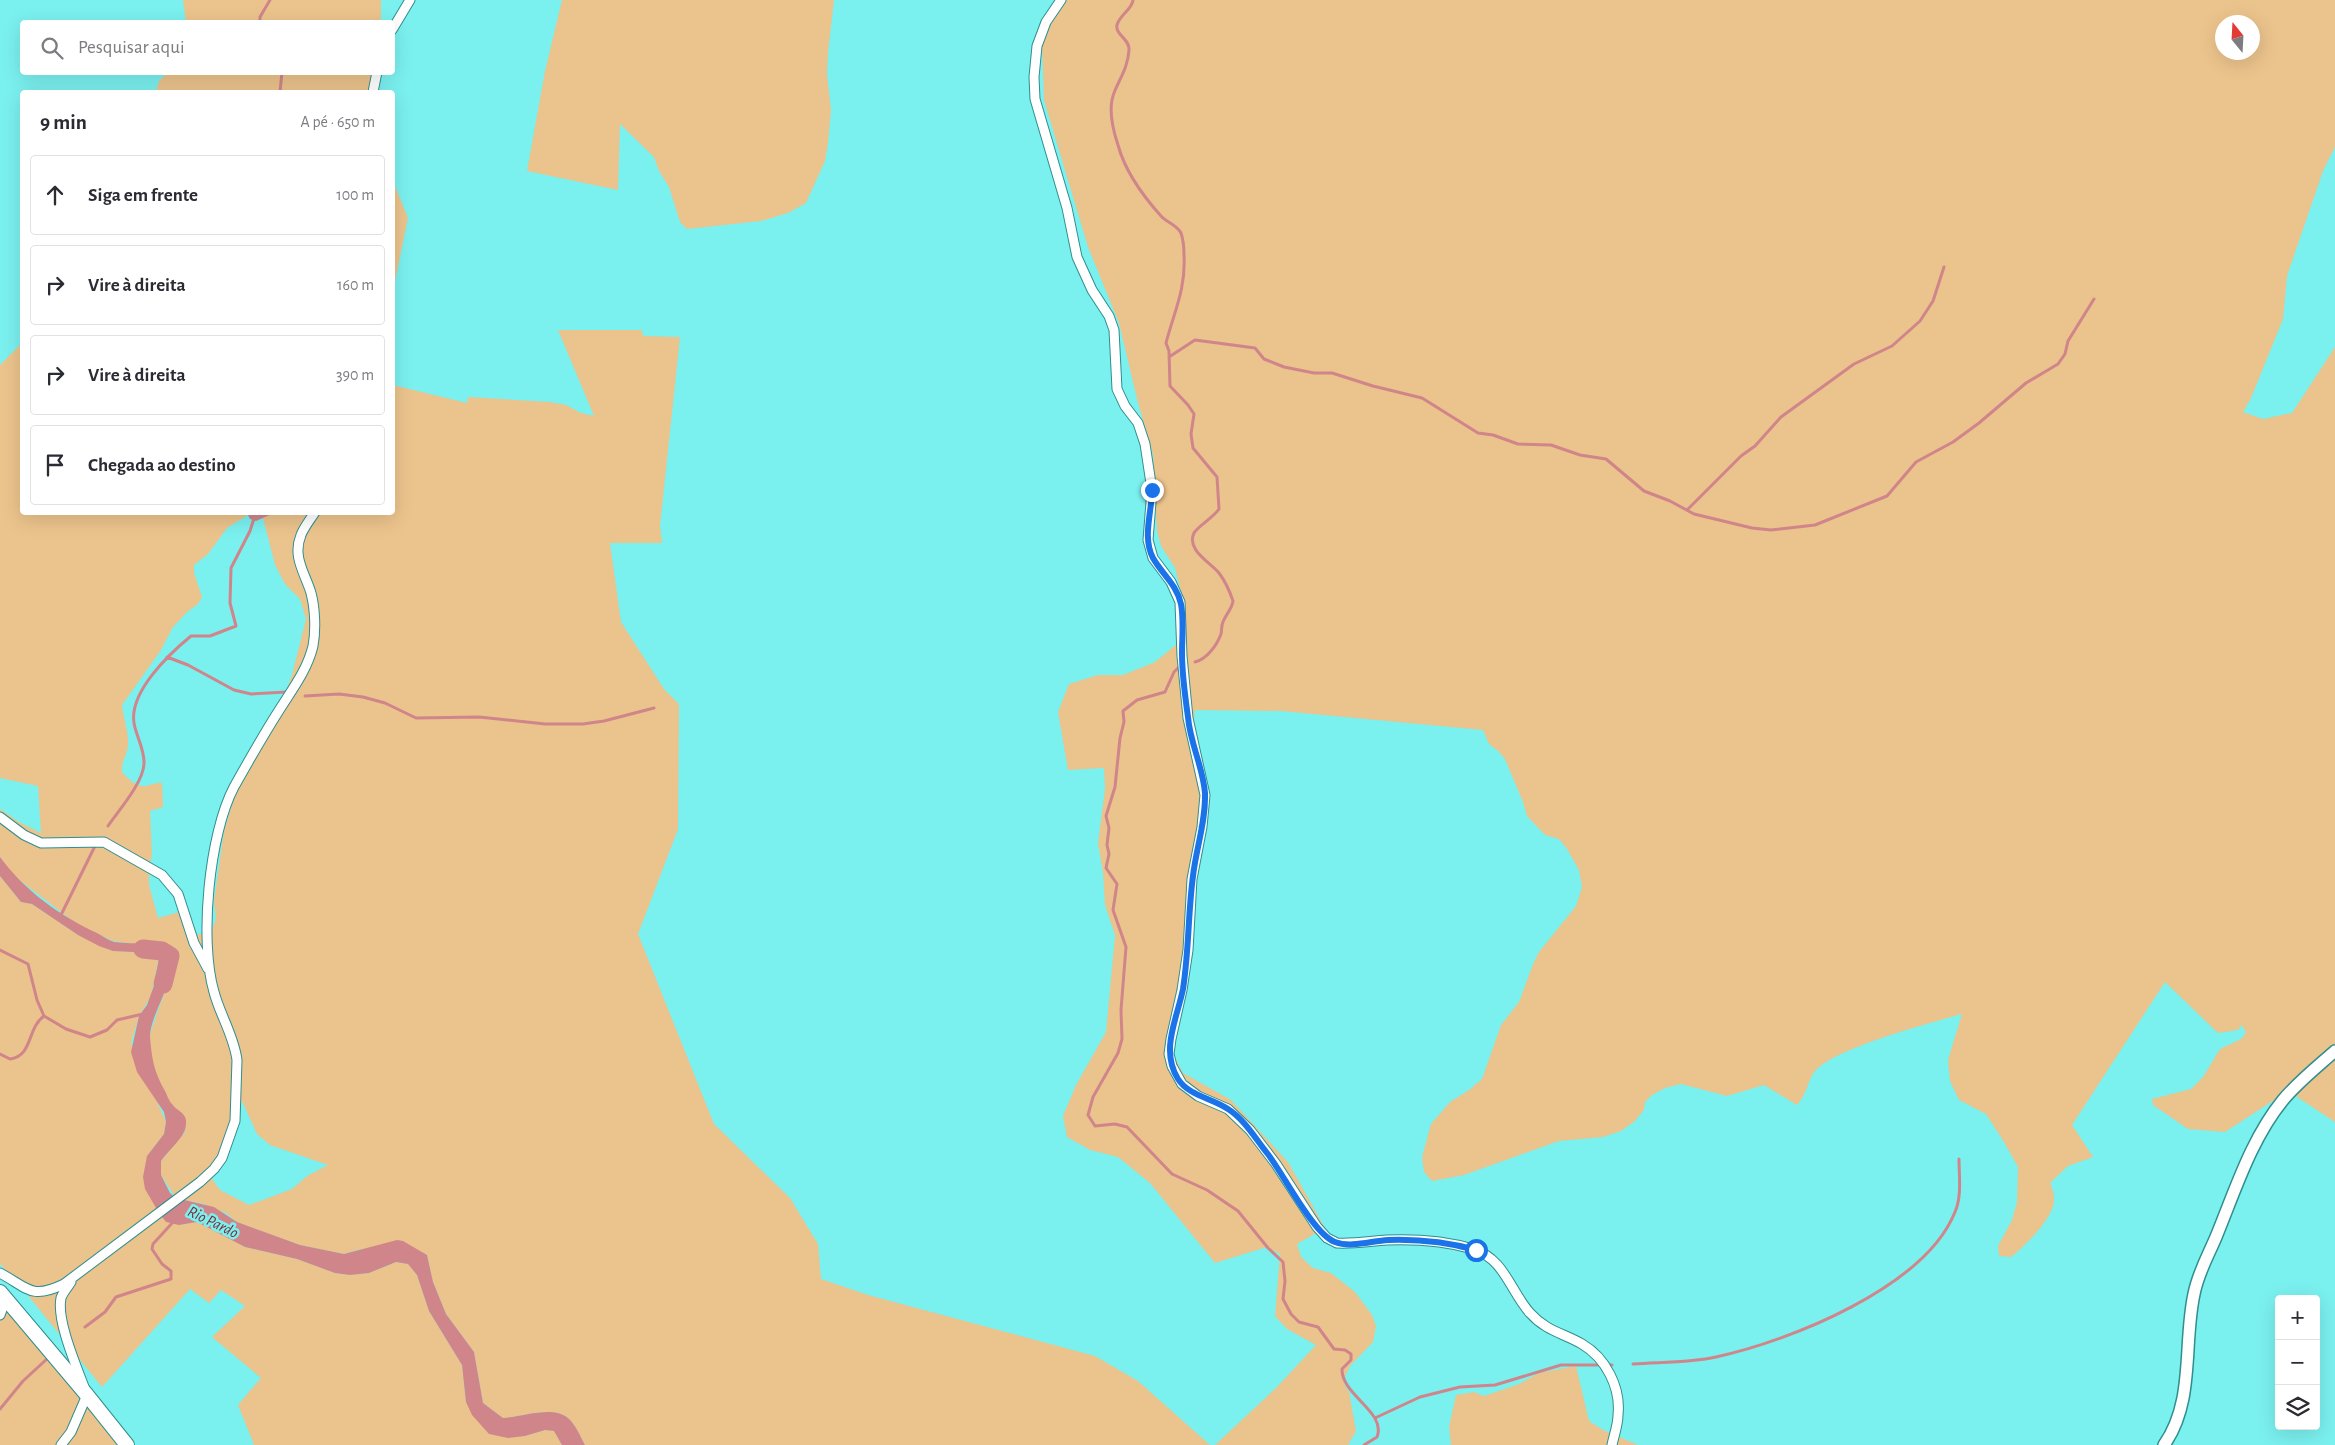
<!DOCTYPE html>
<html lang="pt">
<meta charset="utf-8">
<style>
:root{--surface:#fff;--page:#f2f2f3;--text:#2b2b33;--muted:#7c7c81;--line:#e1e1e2}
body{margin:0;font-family:"Alegreya Sans",sans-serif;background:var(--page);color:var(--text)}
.controls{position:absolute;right:15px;bottom:15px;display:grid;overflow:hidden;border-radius:5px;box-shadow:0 5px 20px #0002}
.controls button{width:45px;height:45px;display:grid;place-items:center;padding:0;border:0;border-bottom:1px solid var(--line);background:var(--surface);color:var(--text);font:25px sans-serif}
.compass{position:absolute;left:2215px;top:15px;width:45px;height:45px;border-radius:50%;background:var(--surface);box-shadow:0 5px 20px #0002;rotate:342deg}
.stop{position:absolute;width:15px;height:15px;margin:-11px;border:4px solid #1a73e8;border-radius:50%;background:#fff}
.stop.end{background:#1a73e8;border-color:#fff;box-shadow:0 1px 5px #0008}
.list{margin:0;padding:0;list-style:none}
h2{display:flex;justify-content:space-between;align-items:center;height:65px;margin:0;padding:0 20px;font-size:21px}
h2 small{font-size:16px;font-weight:400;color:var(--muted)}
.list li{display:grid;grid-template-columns:32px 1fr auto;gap:15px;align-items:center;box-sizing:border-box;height:80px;margin:0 10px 10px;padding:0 10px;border:1px solid var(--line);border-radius:5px}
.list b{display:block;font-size:19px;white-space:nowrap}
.list em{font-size:16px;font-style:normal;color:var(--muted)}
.icon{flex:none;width:28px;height:28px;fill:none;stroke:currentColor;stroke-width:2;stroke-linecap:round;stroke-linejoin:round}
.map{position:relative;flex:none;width:2335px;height:1445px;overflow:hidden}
.search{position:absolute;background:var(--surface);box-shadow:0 5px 20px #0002;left:20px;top:20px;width:375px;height:55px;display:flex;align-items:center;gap:12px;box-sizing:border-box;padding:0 18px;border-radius:5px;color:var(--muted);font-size:19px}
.panel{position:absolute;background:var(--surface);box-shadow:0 5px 20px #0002;left:20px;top:90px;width:375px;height:425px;border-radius:5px}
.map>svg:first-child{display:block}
</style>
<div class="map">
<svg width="2335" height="1445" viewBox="0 0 2335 1445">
<rect width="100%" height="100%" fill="#7af0ef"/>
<!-- green -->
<path fill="#ebc38c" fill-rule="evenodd" d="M183,0H381V22H186Z
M562,0H834L828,53L827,74L831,110L828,143L825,161L806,203L788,213L761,221L687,229L680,222L669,187L659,171L654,157L620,124L618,190L527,171L545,71Z
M1057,0H2335V147L2323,171L2287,276L2283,319L2251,398L2243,412L2263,419L2292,413L2335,347V1122L2288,1091L2225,1132L2188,1129L2153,1105L2152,1099L2191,1089L2203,1077L2220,1049L2241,1039L2246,1033L2242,1025L2238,1030L2218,1033L2165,982L2072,1125L2093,1157L2068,1166L2050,1183C2052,1187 2054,1193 2054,1198C2056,1216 2024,1247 2011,1257L1999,1256L1998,1246L2012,1220L2017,1202L2018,1167L2004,1142L1986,1114L1959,1100L1950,1081L1948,1060L1962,1014C1930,1023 1835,1048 1815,1071C1807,1081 1808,1093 1797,1105L1764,1085L1727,1096L1681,1084L1665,1088L1652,1095L1645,1102L1644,1110L1635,1121L1621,1131L1603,1137L1559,1141L1464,1175L1432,1181L1424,1172L1422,1157L1431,1124L1450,1102L1469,1090L1482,1079L1501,1025L1519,1002L1533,964L1539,952L1576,906L1582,887L1579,870L1567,849L1559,839L1545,835L1527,816L1523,802L1505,759L1498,751L1489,744L1483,730L1281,711L1195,710L1194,720L1208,788V799L1194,861L1192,912L1170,1048L1183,1073L1231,1100L1288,1162L1325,1228L1297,1244L1301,1257L1313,1268L1331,1273L1355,1292L1372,1315L1376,1326L1373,1342L1350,1366L1345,1376L1344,1384L1349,1392L1356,1431L1348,1445H1215L1277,1387L1316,1345L1287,1329L1275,1316L1280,1254L1267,1247L1215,1263L1150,1183L1118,1157L1090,1150L1067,1137L1063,1116L1076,1085L1106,1032L1115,935L1105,905L1103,873L1098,843L1105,789L1104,768L1068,770L1058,712L1069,684L1098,675H1123L1155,662L1177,644L1184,632L1185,606L1175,568L1161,546L1157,531L1153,454L1138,403L1119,323L1088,247L1044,100L1042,43ZM2222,22H2252V52H2222Z
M167,73H378L376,92H156L159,81Z
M393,181L408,218L393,291Z
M558,330H642L643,336L680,337L660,526L662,543H610L621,622L664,689L679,704L678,829L638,934L714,1124L790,1198L818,1244L821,1279L868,1295L1095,1356L1138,1381L1210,1445H585C580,1436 576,1425 568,1418C553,1405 522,1417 503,1418L483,1403L474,1352L446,1314L433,1282L427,1255L361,1249L344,1254L300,1245L266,1233L237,1222L226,1213L204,1204L176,1198L161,1175V1161L185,1132C182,1125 181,1115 177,1109C176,1108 173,1106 171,1104C158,1087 149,1057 150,1035C151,1030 153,1025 155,1020C161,998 175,977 168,953L136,944L113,941L78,925L13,875L0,857V809L19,822L41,833L38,786L0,778V365L22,343V512H247L248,515L227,528L208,554L194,565V573L202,597L198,604L187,612L173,627L161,650L122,705C123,717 129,732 128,745C127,756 121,761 122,772C128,779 136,787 146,786C152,785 156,782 162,783L163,807L150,811L152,855L149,867V885L158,918L187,910L195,934H204L212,929L216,919L214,901L224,831L238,784L280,706L292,675L306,619L300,599L285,584L275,565L263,518L274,512H392L393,385L467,403L468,397L550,402L566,405L581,413L594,416ZM242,1101L257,1134L270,1145L328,1165L307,1176L292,1189L249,1205L220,1190L208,1173L233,1126Z
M0,876L21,902L32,904L78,935L113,951L153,953L159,957L151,996L139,1016L131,1043L166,1122L164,1134L147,1156L179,1225L197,1222L209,1227L245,1247L297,1259L335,1273L350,1275L369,1273L396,1262L408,1264L417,1275L429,1311L462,1365L466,1402L525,1436L545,1430L554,1431L562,1445H254L238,1405L261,1378L212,1337L245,1306L221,1290L209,1303L190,1289L102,1387L18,1283L0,1264Z
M0,1288L129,1445H0Z
M1576,1366L1589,1421L1603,1430L1638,1445H1451L1449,1427L1456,1395L1474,1392L1484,1396L1519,1384L1539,1373Z"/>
<!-- water -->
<path fill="#d0858b" d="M247,513H274L256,521L250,519Z
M0,857C24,890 60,916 97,933C103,936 108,940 114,942C127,944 157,942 165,951C184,971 149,1014 150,1037C152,1060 154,1071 165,1091C167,1095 169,1101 172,1104C175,1109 183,1112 185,1117C187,1121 186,1128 184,1132C180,1141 167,1152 161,1161V1175L170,1193L176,1198L214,1207L237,1222L300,1245L344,1254L397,1240L403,1241L427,1255L433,1282L446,1314L474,1352L483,1403L503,1418C522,1417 553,1405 568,1418C576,1425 580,1436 585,1445H562L554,1431L545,1430L525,1436L508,1438L489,1434L472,1415L466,1402L462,1365L429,1311L417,1275L408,1264L396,1262L369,1273L350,1275L335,1273L297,1259L245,1247L197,1222L179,1225L166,1222L159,1213L145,1189L143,1177L147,1156L164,1134L166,1122L164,1112L137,1072L131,1052L139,1016L147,1005L155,983L159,957L153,953L113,951L99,946L78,935L32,904L21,902L0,876Z"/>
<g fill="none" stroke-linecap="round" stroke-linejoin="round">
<!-- stream -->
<path stroke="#d0858b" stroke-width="3" d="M1133,0C1132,10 1120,14 1117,25C1115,35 1130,39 1129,50C1128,67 1120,78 1114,93C1108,108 1113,130 1118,145C1125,171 1143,196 1161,216C1166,222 1177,225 1181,233C1183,239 1184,248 1184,255C1186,289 1174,312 1166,343L1169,351L1170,386L1188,405L1194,414L1191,434L1193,448L1217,477L1219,509C1214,517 1197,527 1194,533C1186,550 1210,562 1219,573C1225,581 1230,592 1233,601C1232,609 1226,614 1223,622C1221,626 1222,630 1221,634C1217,645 1207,659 1195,662
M260,22V17L270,0
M280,92L282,72
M1169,357L1195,340L1255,348L1264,359L1284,367L1314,373H1332L1373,386L1422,398L1478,433L1493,435L1518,444L1551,445L1580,455L1606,459L1644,491L1670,501L1694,514L1752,528L1771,530L1815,525L1887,496L1916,462L1953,442L1979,423L2026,383L2058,364L2065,354L2068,341L2094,299
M1687,510L1741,456L1755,446L1781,417L1854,364L1892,346L1920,321L1933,301L1944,267
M167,657L188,665L234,690L251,694L287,692
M1181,665L1174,672L1165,692L1137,700L1123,711L1124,722L1120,738L1115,787L1106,816L1109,828L1107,845L1109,854L1106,868L1117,884L1113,910L1126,947L1121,1010L1122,1039L1118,1053L1093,1097L1088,1115L1095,1126L1115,1124L1127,1127L1172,1174L1207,1190L1238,1211L1268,1248L1283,1262L1285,1281L1283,1299L1291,1314L1299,1322L1318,1327L1334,1349L1345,1350L1351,1354V1360L1342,1369C1341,1395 1387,1412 1377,1437L1364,1445
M305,696L339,694L363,697L385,703L416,718L479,717L545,724H583L604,721L654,708
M108,826C119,810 143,783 144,764C145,750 136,736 134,723C129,692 169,654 191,636H210L236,626L230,603L231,568L250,531L256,512
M60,917L96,844
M0,950L28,964L37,1000L44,1016L66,1029L90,1037L107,1030L117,1020L143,1014
M0,1054L10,1059C33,1056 27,1028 44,1016
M85,1327L105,1312L116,1297L171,1279V1271L162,1264L152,1249L153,1244L174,1221
M1633,1364C1661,1362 1689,1363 1716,1357C1790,1341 1925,1287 1955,1212C1962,1196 1959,1176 1959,1159
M0,1409L23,1381L48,1358
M1375,1418L1420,1397L1460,1387L1495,1385L1561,1365H1612"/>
<!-- river -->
<path stroke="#d0858b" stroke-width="19" d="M143,949L162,951L170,956L163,984"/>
<defs>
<path id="minor" d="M1061,0L1046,22L1037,46L1034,77L1035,99L1067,208L1077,257L1092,290L1109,316L1114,330L1117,389L1125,406L1138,423L1145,444L1152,490L1148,540L1153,558L1171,582L1180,602L1182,656L1188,718L1205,795L1202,827L1192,879L1188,950L1182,990L1171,1039L1169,1054L1172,1066L1182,1084L1198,1096L1228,1109L1250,1130L1276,1164L1317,1227L1327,1238L1337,1243C1354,1244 1370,1241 1387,1240C1415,1239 1446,1241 1473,1249C1505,1259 1510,1291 1530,1313C1546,1331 1563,1333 1582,1344C1606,1358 1621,1388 1618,1415C1618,1425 1614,1435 1612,1445
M392,30L410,0
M373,92L377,72
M0,817L24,835L41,843L104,842L162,875L178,894L194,943L208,969
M0,1273C28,1288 31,1300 64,1284L200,1182L214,1169L222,1158L235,1121L237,1060C234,1036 220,1015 214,992C199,941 209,834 234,787C248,762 262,737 278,712C291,691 307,671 313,646C316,630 315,608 311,593C305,573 292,557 301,535C304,527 310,520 315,512
M0,1315L6,1299
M61,1445L71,1432L87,1395C79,1372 56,1322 61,1298C63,1292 68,1287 71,1282"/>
<path id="tertiary" d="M2164,1445C2195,1401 2183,1344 2194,1294C2198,1273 2208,1256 2216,1237C2235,1191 2251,1139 2283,1100C2298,1082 2317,1067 2335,1051"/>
<path id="primary" d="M0,1292L87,1395L127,1445"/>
</defs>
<!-- minor casing -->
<use href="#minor" stroke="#308e8d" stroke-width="11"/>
<!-- tertiary casing -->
<use href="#tertiary" stroke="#308e8d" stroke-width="14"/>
<!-- primary casing -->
<use href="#primary" stroke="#308e8d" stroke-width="16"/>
<!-- minor -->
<use href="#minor" stroke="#fff" stroke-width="9"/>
<!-- tertiary -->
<use href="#tertiary" stroke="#fff" stroke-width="11"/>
<!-- primary -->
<use href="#primary" stroke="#fff" stroke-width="14"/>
</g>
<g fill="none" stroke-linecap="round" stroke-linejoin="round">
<!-- route -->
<path stroke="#1a73e8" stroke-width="6" d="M1152,490C1152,512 1142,537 1153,558C1162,574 1177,585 1181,604C1184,620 1182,637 1182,653C1182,673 1185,696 1188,717C1190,743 1203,767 1205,793C1206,821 1196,849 1193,876C1188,913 1189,951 1183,989C1177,1019 1160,1050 1178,1079C1189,1096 1212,1098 1228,1109C1244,1119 1255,1138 1267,1153C1283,1173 1313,1234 1335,1242C1351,1248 1371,1241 1388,1240C1418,1239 1447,1242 1476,1250"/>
</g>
<g text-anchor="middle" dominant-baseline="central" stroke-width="5" stroke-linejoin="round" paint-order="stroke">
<!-- water labels -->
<g font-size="16" font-style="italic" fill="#822a38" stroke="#7af0ef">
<text transform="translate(213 1222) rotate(26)">Rio Pardo</text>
</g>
</g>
</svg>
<div class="controls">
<button>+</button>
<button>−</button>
<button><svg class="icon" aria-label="layers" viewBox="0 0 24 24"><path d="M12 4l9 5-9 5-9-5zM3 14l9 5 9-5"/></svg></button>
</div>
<svg class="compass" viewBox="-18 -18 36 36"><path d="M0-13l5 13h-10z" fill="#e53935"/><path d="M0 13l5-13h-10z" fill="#7c7c81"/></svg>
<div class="stop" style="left:1476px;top:1250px"></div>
<div class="stop end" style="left:1152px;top:490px"></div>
<div class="search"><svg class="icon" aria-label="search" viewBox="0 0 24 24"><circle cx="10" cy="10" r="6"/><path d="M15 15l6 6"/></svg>Pesquisar aqui</div>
<section class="panel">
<h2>9 min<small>A pé · 650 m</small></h2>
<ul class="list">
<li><svg class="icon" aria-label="ahead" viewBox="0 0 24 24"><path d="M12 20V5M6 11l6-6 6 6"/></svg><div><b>Siga em frente</b></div><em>100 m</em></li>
<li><svg class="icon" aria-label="right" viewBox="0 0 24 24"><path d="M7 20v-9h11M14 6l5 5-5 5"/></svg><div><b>Vire à direita</b></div><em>160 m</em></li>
<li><svg class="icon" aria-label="right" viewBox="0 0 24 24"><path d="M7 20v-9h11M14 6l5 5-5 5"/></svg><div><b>Vire à direita</b></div><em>390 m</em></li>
<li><svg class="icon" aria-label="arrive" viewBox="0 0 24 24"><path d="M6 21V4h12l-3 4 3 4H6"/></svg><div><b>Chegada ao destino</b></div></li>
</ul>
</section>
</div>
